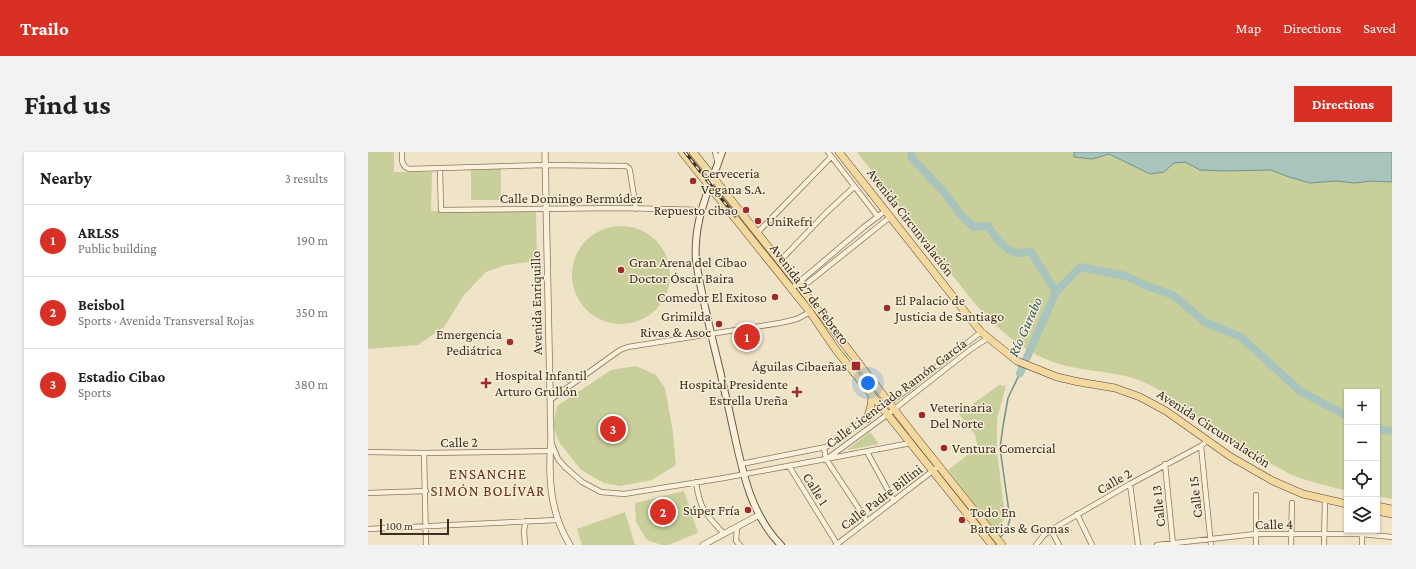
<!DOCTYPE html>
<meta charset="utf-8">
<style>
:root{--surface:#fff;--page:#f2f2f2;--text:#202124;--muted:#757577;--line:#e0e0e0;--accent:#d93025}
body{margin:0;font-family:"Crimson Pro",serif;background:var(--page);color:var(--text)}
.controls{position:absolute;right:12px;bottom:12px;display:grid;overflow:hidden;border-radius:0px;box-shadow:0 1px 3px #0004}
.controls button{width:36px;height:36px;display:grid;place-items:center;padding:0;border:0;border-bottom:1px solid var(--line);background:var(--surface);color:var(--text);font:20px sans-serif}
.scale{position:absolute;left:12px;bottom:10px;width:69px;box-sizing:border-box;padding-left:4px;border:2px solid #3d2e20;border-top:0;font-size:11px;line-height:14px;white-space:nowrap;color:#3d2e20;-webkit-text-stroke:3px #f7eed8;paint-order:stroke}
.you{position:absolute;left:500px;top:231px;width:14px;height:14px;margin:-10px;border:3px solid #fff;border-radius:50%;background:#1a73e8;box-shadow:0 0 0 6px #1a73e833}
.badge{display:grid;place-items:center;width:26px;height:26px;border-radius:50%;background:var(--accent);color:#fff;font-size:13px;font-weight:700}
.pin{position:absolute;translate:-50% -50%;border:2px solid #fff;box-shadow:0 1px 4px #0006}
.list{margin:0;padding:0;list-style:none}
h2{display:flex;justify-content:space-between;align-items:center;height:52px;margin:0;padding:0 16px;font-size:17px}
h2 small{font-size:13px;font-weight:400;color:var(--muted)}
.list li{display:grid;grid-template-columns:26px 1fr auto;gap:12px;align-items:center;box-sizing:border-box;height:72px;padding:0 16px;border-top:1px solid var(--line)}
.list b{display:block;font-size:15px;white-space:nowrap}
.list p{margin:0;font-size:13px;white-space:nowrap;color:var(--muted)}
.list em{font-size:13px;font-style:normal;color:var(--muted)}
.icon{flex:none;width:22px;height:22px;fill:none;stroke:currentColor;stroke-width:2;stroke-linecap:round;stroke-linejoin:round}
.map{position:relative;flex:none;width:1024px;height:393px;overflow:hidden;border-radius:0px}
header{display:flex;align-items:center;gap:24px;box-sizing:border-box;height:56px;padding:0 20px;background:var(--accent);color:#fff}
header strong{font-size:19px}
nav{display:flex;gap:22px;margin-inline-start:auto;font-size:14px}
.intro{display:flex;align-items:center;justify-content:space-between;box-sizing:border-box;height:96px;padding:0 24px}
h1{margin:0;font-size:28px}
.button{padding:10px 18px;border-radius:0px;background:var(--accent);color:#fff;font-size:14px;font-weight:700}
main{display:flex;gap:24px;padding:0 24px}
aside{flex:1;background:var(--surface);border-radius:0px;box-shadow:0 1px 3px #0004}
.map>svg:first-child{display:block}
</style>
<header>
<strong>Trailo</strong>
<nav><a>Map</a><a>Directions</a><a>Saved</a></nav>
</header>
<div class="intro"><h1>Find us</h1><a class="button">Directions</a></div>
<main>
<aside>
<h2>Nearby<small>3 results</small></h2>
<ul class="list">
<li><span class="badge">1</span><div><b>ARLSS</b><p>Public building</p></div><em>190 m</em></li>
<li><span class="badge">2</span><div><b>Beisbol</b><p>Sports · Avenida Transversal Rojas</p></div><em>350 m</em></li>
<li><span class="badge">3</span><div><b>Estadio Cibao</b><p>Sports</p></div><em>380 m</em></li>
</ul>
</aside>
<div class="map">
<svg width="1024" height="393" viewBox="0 0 1024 393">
<rect width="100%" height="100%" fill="#f0e4c8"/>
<!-- green -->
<path fill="#c9cf9b" d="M0,0H26V20H64L63,59L168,60L169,109L138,113L118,120L96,143L76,175L50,193L0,197Z
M489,0H706L707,5L724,7L741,2L782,22L796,20L806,10H817L832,18L854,19L903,18L921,25L942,31L968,29L987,31L1003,29L1024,30V347L1009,344V240H979V339C961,334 941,330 924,323C917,320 912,316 905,313C892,307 880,301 868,294C838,275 814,249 782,233C753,218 721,221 691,212C653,200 627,175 602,146Z
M103,17H133V48H103Z
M204 123a49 49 0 1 1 98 0a49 49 0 1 1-98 0Z
M268,214L288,223L297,236L305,280L308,313L284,328L252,334L236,331L213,318L191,290L185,273L189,254L243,218Z
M631,233L638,234L629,267V299L637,365L632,375L628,379L580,318L610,295L607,283L591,262Z
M502,280L511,292L480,298V297Z
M316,339L330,381L300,393H294L279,388L268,370L267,351Z
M257,360L267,393H214L209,377Z"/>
<!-- water -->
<path fill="#a9c4bc" stroke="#6f938a" d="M706,0H1024V30L1003,29L987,31L968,29L942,31L921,25L903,18L854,19L832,18L817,10L806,11L796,20L782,22L741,2L724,7L706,5Z"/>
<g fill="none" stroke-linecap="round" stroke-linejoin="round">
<!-- stream -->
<path stroke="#6f938a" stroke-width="1.5" d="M631,386L638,380L642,367L632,296L635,274L640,246L652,221"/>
<!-- river -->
<path stroke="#a9c4bc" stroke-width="8" d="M543,0L544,6L575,39L593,63L606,75L620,74C625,83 638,100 650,101C654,101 659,100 663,100L688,140L712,115L758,124L779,134L805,143L837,170L873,185L932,239L979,264
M652,221L688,140
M1009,277L1024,279"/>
<defs>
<path id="minor" d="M34,0C34,8 33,14 41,17L178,13L258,14L261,16L262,19L268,57
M347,0L350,12
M460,0L510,65
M72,17L73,58L254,56L333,58
M389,81L463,5
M411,110L458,61L486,35
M423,137L496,75L517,59
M432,137L522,65
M182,248L252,198L260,195L412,171L429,167L442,160
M183,290L190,307L197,315L214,330L233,340L256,342L356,326L543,291
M833,294L843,393
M456,296L458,307L499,369
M0,300L56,301L182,299
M499,300L526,349
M56,301L58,393
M460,306L520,262L603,197L620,186
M373,312L458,295L539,238L613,180
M797,312L805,393
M421,314L469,392
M328,330C332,358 337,361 356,382
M762,332L770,393
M0,341L58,339
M709,362L724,393
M369,376L368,389L372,393
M0,377L189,368
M683,378L691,393
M157,393L156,378L158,369
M468,393L571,314
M668,393L676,383L683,378L762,332L833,294L839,289
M789,393L888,382H994L1024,385
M888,393V343
M923,393L924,351
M956,393L957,348
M994,393V378"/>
<path id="tertiary" d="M177,0L183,288C180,325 182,361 202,393
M335,393L391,363"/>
<path id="secondary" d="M354,0C341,38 325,68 328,109C334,147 344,185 353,223C356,238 360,252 363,267C373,311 380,360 413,393"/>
<path id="primary" d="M314,0L442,160L468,198L624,393
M325,0L433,136L546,283L634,393
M471,0L613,180L649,209L689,225L711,230L747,236L772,245L798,259L863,305L905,329L935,342L979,352
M499,267L503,254L504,244
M1009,354L1024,357
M1009,359L1024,362"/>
</defs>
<!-- minor casing -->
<use href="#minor" stroke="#8d765c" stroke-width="6"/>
<!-- tertiary casing -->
<use href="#tertiary" stroke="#8d765c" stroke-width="7"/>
<!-- secondary casing -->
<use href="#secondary" stroke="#6f573f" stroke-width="8"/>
<!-- primary casing -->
<use href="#primary" stroke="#5b4430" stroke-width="8"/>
<!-- minor -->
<use href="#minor" stroke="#faf1dc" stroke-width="4.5"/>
<!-- tertiary -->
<use href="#tertiary" stroke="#faf1dc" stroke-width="5.5"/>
<!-- secondary -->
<use href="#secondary" stroke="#faf1dc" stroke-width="6"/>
<!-- primary -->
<use href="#primary" stroke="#f3d9a0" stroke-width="7"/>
<defs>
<path id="rail" d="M317,0L367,64"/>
</defs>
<!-- rail casing -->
<use href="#rail" stroke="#3d2e20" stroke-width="3"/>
<!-- rail -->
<use href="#rail" stroke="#f7eed8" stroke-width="1.5" stroke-dasharray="4.5" stroke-linecap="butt"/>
</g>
<!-- markers -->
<g fill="#9e2a2b" stroke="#f7eed8" stroke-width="1.5">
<circle cx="325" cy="29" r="4"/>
<circle cx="378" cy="58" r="4"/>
<circle cx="390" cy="69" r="4"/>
<circle cx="253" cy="118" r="4"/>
<circle cx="407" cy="145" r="4"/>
<circle cx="519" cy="156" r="4"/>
<circle cx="351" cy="172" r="4"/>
<circle cx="142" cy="190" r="4"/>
<rect x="483" y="209" width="10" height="10" rx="2"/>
<path d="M116 225h4v4h4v4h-4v4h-4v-4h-4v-4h4z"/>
<path d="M427 234h4v4h4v4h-4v4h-4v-4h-4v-4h4z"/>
<circle cx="554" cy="263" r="4"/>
<circle cx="576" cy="296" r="4"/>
<circle cx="380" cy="358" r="4"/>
<circle cx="594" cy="368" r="4"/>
</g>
<g text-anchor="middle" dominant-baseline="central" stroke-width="3" stroke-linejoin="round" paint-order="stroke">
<!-- poi labels -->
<g font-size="14" fill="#3d2e20" stroke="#f7eed8" text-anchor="start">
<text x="333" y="21">Cerveceria<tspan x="333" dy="16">Vegana S.A.</tspan></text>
<text x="370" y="58" text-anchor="end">Repuesto cibao</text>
<text x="398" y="69">UniRefri</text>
<text x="261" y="110">Gran Arena del Cibao<tspan x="261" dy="16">Doctor Óscar Baira</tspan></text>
<text x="399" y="145" text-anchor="end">Comedor El Exitoso</text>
<text x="527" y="148">El Palacio de<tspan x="527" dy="16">Justicia de Santiago</tspan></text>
<text x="343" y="164" text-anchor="end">Grimilda<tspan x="343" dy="16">Rivas &amp; Asoc</tspan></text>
<text x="134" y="182" text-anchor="end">Emergencia<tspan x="134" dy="16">Pediátrica</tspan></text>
<text x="479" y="214" text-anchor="end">Águilas Cibaeñas</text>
<text x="127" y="223">Hospital Infantil<tspan x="127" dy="16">Arturo Grullón</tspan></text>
<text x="420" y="232" text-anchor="end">Hospital Presidente<tspan x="420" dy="16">Estrella Ureña</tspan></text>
<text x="562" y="255">Veterinaria<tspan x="562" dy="16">Del Norte</tspan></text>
<text x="584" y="296">Ventura Comercial</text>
<text x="372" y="358" text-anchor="end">Súper Fría</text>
<text x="602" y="360">Todo En<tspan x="602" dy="16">Baterias &amp; Gomas</tspan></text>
</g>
<!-- street labels -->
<g font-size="14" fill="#3d2e20" stroke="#f7eed8">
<text x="203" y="46">Calle Domingo Bermúdez</text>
<text transform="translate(543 70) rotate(52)">Avenida Circunvalación</text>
<text transform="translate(442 142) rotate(53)">Avenida 27 de Febrero</text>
<text transform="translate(168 151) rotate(-91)">Avenida Enriquillo</text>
<text transform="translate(528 241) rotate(-37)">Calle Licenciado Ramón García</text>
<text transform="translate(846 276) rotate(33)">Avenida Circunvalación</text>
<text transform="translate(91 290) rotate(-1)">Calle 2</text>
<text transform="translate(746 329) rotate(-30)">Calle 2</text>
<text transform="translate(448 337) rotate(58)">Calle 1</text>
<text transform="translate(513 345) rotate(-37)">Calle Padre Billini</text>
<text transform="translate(827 345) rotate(-96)">Calle 15</text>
<text transform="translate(790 354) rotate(-96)">Calle 13</text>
<text transform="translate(906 372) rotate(-1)">Calle 4</text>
</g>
<!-- water labels -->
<g font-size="15" font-style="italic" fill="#2f5d5a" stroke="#f7eed8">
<text transform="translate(657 175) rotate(-66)">Río Gurabo</text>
</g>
<!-- neighbourhood labels -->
<g font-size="15" letter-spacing="1" fill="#6b2e1e" stroke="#f7eed8">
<text x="120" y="322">ENSANCHE<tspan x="120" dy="17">SIMÓN BOLÍVAR</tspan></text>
</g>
</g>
</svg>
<div class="controls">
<button>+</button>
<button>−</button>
<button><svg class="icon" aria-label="locate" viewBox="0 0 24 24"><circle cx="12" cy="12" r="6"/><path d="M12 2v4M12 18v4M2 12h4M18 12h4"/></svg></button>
<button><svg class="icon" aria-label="layers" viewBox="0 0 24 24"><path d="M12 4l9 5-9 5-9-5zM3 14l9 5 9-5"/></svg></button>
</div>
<div class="scale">100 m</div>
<div class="you"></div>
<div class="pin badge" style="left:379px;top:185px">1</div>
<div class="pin badge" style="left:295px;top:360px">2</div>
<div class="pin badge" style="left:245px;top:277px">3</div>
</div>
</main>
